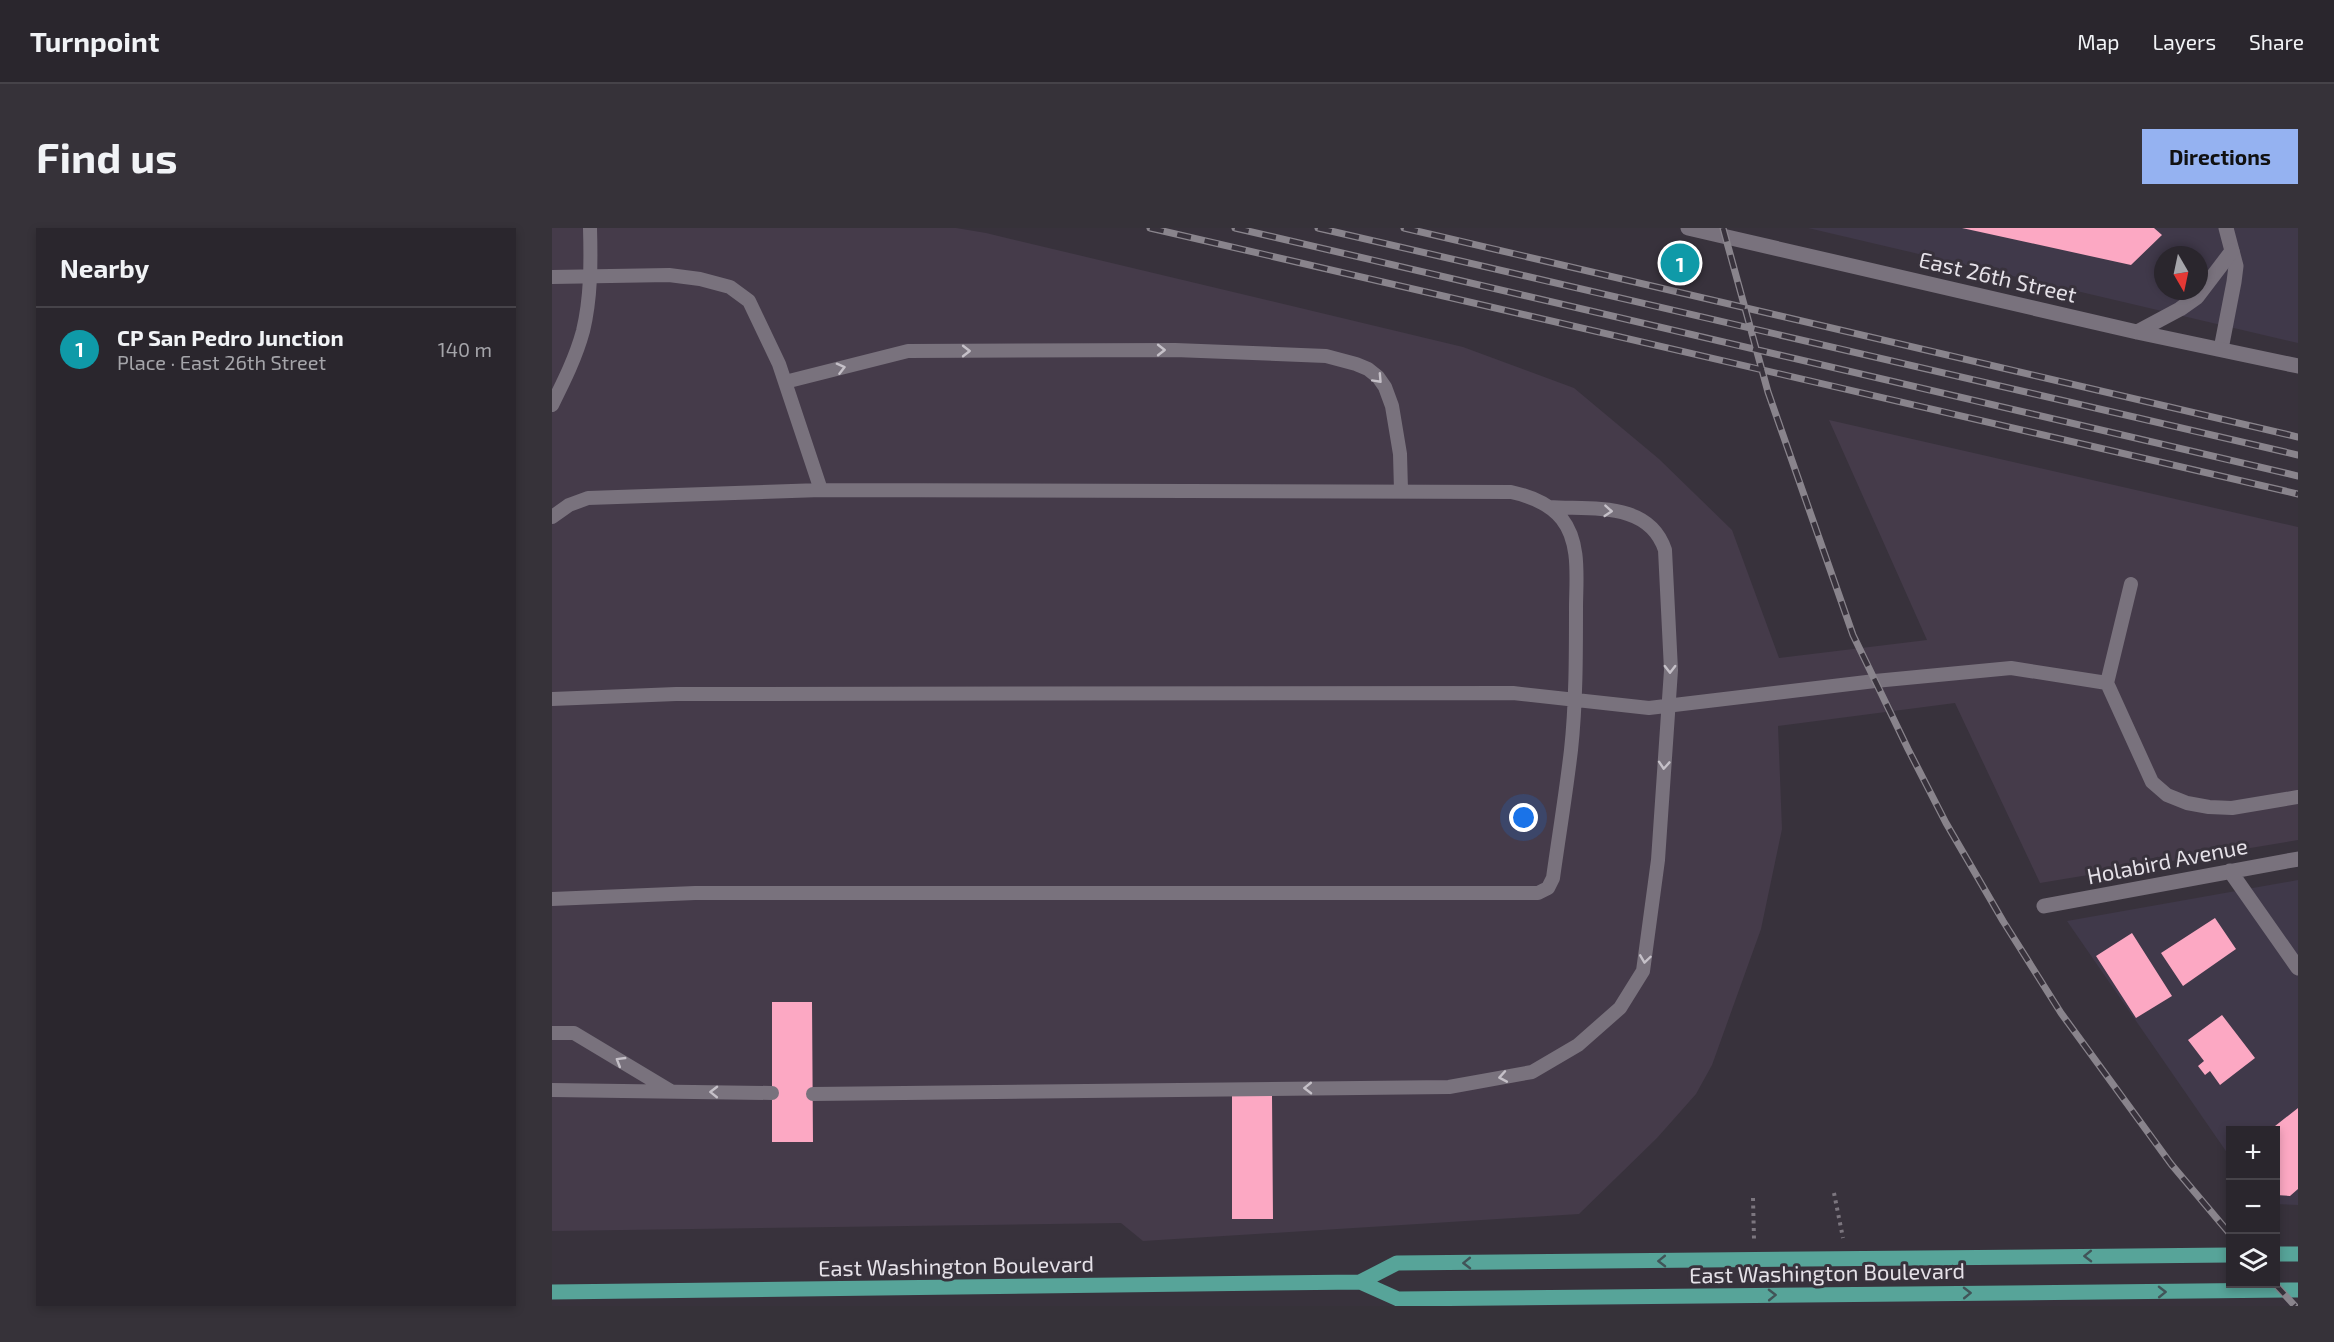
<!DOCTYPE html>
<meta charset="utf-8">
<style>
:root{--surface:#2a262d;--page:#363239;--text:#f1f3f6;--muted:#a5a5aa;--line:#464349;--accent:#95b2f1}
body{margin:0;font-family:"Exo 2",sans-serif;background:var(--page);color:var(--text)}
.controls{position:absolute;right:18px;bottom:18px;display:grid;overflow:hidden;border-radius:0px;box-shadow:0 3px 9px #0003}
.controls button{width:54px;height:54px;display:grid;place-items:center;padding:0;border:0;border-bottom:2px solid var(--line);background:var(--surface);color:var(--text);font:30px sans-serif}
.compass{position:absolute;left:1602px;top:18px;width:54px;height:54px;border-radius:50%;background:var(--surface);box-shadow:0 3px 9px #0003;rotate:171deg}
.you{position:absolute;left:972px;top:590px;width:21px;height:21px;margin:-15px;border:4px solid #fff;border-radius:50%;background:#1a73e8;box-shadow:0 0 0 9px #1a73e833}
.badge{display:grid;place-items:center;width:39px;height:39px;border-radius:50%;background:var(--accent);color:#fff;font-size:20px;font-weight:700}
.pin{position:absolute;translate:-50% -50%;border:3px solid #fff;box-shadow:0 2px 6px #0006}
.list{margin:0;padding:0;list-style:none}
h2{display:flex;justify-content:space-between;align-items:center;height:78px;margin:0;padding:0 24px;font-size:26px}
h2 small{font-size:20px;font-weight:400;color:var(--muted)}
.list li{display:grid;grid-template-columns:39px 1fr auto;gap:18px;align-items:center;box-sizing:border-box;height:84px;padding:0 24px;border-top:2px solid var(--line)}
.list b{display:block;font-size:22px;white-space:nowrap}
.list p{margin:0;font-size:20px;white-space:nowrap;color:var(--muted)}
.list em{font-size:20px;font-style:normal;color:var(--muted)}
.icon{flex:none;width:33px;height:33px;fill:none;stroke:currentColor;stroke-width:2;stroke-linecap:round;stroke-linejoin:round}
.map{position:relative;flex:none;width:1746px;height:1078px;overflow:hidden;border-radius:0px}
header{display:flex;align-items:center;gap:36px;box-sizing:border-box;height:84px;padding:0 30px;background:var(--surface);border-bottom:2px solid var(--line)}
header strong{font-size:28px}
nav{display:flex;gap:33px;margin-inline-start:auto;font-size:21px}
.intro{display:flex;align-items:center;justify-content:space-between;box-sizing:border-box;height:144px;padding:0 36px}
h1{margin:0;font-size:42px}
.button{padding:15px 27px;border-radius:0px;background:var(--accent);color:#111;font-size:21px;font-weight:700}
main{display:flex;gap:36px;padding:0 36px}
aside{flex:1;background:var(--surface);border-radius:0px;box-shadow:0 3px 9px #0003}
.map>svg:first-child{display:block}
</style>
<header>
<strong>Turnpoint</strong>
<nav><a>Map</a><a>Layers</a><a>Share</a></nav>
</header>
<div class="intro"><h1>Find us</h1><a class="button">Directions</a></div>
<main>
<aside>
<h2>Nearby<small></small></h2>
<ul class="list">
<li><span class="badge" style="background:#0f9aa8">1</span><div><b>CP San Pedro Junction</b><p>Place · East 26th Street</p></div><em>140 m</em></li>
</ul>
</aside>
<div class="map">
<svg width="1746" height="1078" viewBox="0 0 1746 1078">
<rect width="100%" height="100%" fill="#38323c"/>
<!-- built -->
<path fill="#453b4a" d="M0,0H404L434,5L911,119L1022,160L1107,231L1180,302L1227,430L1375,412L1277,192L1746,299V612L1488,655L1403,475L1226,498L1230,601L1209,701L1160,837L1144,866L1105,910L1027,986L591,1013L569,995L0,1003Z"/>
<!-- industrial -->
<path fill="#40394a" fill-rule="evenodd" d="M1256,0H1746V115ZM1611,27H1647V63H1611Z
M1746,652V977L1724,976V902H1678V929L1515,693Z"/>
<!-- building -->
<path fill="#fca8c3" d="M1410,0H1602L1610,7L1579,37Z
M1121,26L1138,31L1135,44L1117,39Z
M1663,690L1684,721L1631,758L1609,725Z
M1580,705L1620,768L1584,790L1544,728Z
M220,774H260L261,914H220Z
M1670,787L1703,830L1668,857L1658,843L1653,847L1646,838L1652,833L1636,812Z
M680,868H720L721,991H680Z
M1746,880V961L1738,968L1724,967V902H1718Z"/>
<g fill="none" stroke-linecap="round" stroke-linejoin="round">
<!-- path -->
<path stroke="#7c767f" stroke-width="4" stroke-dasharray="3 4.5" stroke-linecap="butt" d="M1282,965L1291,1010
M1201,970L1202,1011"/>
<!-- service -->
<path stroke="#79727d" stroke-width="14" d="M0,49L117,47L148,51L178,59L197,73L227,136L269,262
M233,154L356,123L623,122L774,128L804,136L816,141L826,149L833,159L840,178L848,226L849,262
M0,177C12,153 24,129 31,103C39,70 39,34 38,0
M0,289L17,277L36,270L269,262L959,264C978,268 997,275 1010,291C1029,315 1024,352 1024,380C1024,427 1024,476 1019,522C1014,565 1007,607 1001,650L996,660L986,665H143L0,671
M1579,356L1555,455L1600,554L1615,567L1635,575L1657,579L1680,580L1746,569
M0,471L124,466L961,465L1097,480L1323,453L1459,440L1555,455
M0,805H22L117,862
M0,862L220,865
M261,866L897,859L980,844L1026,817L1068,780L1091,743L1106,632L1119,442L1113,322C1097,273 1040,282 997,279"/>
<!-- minor -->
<path stroke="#79727d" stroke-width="15" d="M1669,121L1682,54L1684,38L1674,0
M1678,643L1746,740
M1492,678L1746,631"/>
<!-- tertiary -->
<path stroke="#79727d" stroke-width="15" d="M1136,0L1585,104L1746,138
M1585,104L1628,81L1645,69L1680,23"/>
<!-- primary -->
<path stroke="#57a499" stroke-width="15" d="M1724,1026H1746
M808,1054L845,1035L1678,1027
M0,1064L808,1054L846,1071L1746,1062"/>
<defs>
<path id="rail" d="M598,0L1746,266
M683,0L1746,248
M766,0L1746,227
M852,0L1746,209
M1171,0L1216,164L1301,407L1356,521L1394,595L1451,693L1509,785L1619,936L1678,1006
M1723,1056L1743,1078"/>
</defs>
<!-- rail casing -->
<use href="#rail" stroke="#89848c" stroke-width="7"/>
<!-- rail -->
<use href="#rail" stroke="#38323c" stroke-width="4.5" stroke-dasharray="14" stroke-linecap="butt"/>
</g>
<!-- one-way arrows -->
<defs><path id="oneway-chevron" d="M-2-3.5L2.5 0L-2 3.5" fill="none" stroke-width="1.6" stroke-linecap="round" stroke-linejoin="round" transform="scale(1.5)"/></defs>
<g stroke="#c5c0c8">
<use href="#oneway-chevron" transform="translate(609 122)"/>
<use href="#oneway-chevron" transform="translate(414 123)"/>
<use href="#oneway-chevron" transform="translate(289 140) rotate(-14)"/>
<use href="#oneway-chevron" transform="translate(826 151) rotate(47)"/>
<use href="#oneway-chevron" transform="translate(1056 283) rotate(4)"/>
<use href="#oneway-chevron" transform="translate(1118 441) rotate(90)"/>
<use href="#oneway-chevron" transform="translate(1112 537) rotate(94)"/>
<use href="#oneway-chevron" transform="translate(1093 731) rotate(98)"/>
<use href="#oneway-chevron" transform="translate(68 833) rotate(-149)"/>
<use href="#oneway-chevron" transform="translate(951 849) rotate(170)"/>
<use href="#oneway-chevron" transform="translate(756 860) rotate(179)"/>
<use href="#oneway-chevron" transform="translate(162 864) rotate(-179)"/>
</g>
<g stroke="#415458">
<use href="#oneway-chevron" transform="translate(1536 1028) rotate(179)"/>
<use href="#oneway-chevron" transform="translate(1110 1033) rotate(179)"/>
<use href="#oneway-chevron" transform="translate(915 1035) rotate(179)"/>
<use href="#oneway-chevron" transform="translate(1610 1064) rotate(-1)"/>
<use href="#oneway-chevron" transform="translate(1415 1065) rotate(-1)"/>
<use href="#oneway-chevron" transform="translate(1220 1067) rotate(-1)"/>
</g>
<g text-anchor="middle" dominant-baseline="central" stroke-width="6" stroke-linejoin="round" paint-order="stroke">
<!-- street labels -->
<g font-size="22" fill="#e5e1e8" stroke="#38323c">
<text transform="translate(1446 48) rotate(13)">East 26th Street</text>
<text transform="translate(1615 632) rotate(-11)">Holabird Avenue</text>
<text transform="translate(404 1037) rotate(-1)">East Washington Boulevard</text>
<text transform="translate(1275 1044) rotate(-1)">East Washington Boulevard</text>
</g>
</g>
</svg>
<div class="controls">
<button>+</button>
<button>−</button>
<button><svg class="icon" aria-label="layers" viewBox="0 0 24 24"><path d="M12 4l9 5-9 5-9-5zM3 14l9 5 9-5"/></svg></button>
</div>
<svg class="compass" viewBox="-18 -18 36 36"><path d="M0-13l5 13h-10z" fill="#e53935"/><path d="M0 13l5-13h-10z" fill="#a5a5aa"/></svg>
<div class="you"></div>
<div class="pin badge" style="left:1128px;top:35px;background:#0f9aa8">1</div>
</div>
</main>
